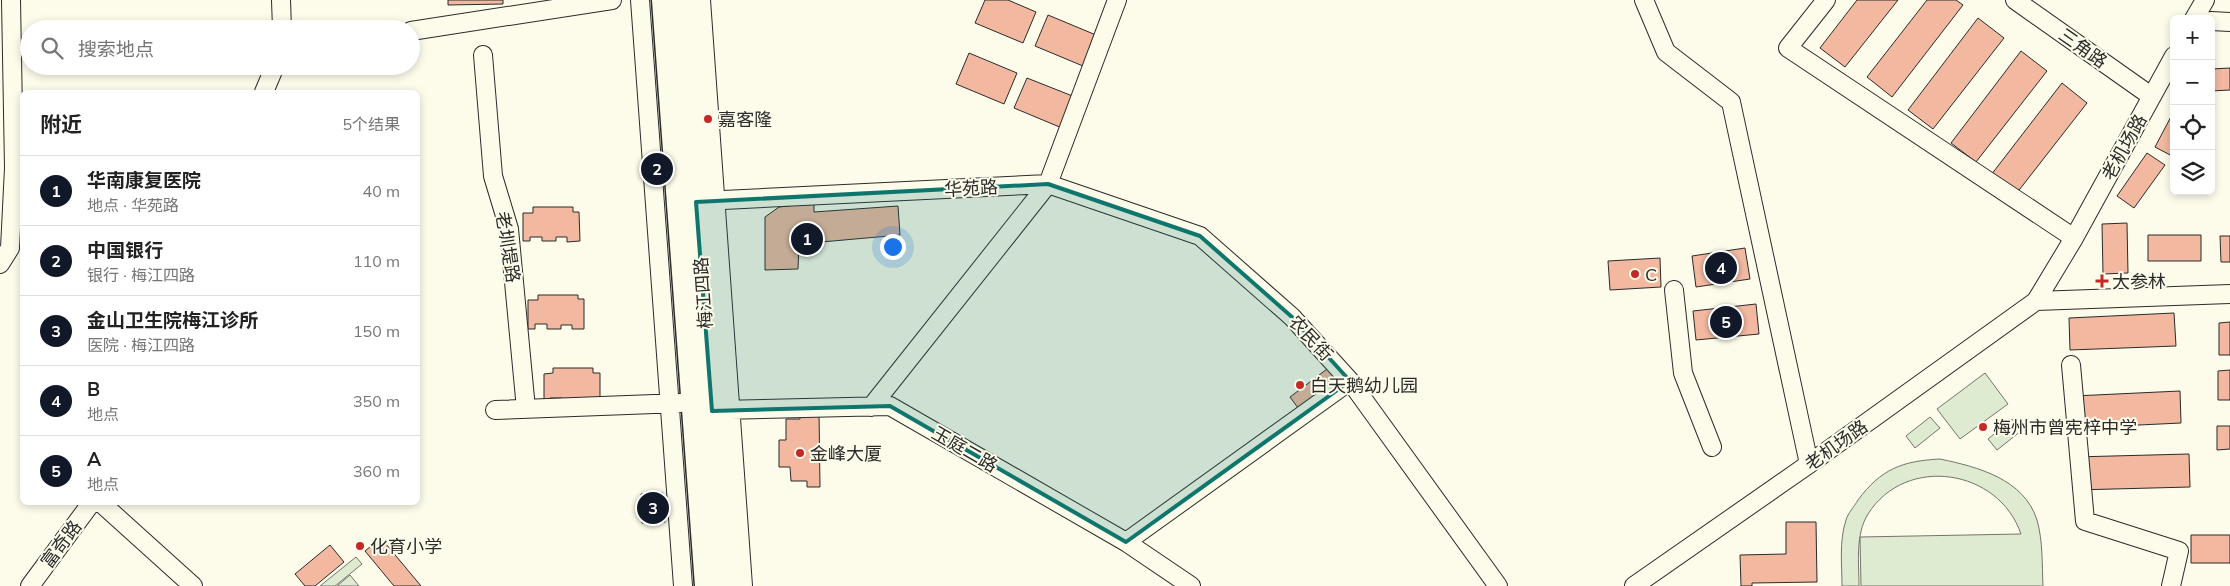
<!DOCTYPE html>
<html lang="zh">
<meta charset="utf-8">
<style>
:root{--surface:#fff;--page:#f2f2f2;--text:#222;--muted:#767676;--line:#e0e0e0;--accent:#111827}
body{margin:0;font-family:Mulish,"Noto Sans SC",sans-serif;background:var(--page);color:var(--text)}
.controls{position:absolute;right:15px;top:15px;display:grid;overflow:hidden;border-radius:8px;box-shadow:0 2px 8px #0003}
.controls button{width:45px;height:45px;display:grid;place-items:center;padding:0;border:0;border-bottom:1px solid var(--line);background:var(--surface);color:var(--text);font:25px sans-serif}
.you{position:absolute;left:892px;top:246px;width:18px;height:18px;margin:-12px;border:4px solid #fff;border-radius:50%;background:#1a73e8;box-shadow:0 0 0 8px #1a73e833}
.badge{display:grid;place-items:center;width:32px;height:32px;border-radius:50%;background:var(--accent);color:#fff;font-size:16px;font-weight:700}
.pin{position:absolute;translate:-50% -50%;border:2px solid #fff;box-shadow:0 1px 5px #0006}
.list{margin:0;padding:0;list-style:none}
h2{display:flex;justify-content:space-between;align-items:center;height:65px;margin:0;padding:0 20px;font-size:21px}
h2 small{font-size:16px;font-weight:400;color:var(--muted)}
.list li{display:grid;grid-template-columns:32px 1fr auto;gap:15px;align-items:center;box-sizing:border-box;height:70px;padding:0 20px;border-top:1px solid var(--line)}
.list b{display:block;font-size:19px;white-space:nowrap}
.list p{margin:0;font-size:16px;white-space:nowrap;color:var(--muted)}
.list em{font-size:16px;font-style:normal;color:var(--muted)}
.icon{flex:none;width:28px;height:28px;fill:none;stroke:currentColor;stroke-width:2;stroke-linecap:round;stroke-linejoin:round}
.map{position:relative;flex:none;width:2230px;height:586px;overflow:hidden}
.search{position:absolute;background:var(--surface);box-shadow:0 2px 8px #0003;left:20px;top:20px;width:400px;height:55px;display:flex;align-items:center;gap:12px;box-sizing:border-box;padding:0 18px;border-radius:28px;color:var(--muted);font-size:19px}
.panel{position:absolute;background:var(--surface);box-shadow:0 2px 8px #0003;left:20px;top:90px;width:400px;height:415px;border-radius:8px}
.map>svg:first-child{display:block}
</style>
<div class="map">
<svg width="2230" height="586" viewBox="0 0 2230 586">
<rect width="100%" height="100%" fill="#fdfbea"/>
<!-- green -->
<path fill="#deebd1" stroke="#74746e" d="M1985,373L2008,404L1960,439L1937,409Z
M1930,417L1940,428L1915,448L1906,436Z
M2012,419L2021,431L1997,450L1988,439Z
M1940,459C1978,467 2024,479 2037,520C2043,541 2042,565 2043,586H1861L1860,537L2021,534C1999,469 1906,454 1868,514C1855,535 1859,563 1859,586H1842C1842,565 1839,541 1846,520C1848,513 1854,507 1858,500C1881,469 1902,461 1940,459Z
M356,557L362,564L335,586H320Z
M350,575L359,586H337Z"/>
<!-- building -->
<path fill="#f2b8a0" stroke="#2b2b2b" d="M448,0H503V4L448,5Z
M985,0H1008L1036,12L1023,43L975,23Z
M1857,0H1898L1845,67L1820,48Z
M1927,0H1956L1963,5L1892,97L1867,77Z
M1048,15L1096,35L1083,66L1035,46Z
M1978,18L2004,38L1933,129L1908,110Z
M2021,51L2047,71L1976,162L1951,143Z
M969,53L1017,73L1004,104L956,84Z
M2230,68V90L2211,91V69Z
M1027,78L1075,97L1062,128L1014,108Z
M2062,83L2087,103L2016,194L1991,175Z
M2174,111V157L2155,147Z
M2147,153L2165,165L2134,208L2117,196Z
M814,203V212L898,206L900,235L799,244L798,269L765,270V217L779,207Z
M533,207H573V212H579L580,241L567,242V237H556V241H542V237H530V241H523V213H533Z
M2127,223L2128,273L2103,274L2102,224Z
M2148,235H2201V261H2148Z
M2220,236H2230V262H2221Z
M1745,248L1750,279L1696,287L1692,256Z
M1660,258L1661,287L1610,290L1608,261Z
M538,295H578V299H584V329H572V325H561V329H547V324H535V329H528V300H538Z
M1756,304L1759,334L1696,340L1693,311Z
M2174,313L2176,346L2070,350L2069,318Z
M2230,322V355H2219V323Z
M1331,366L1342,382L1301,412L1290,397Z
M553,368H593V373H600V402H562V398H550V402H544V374L553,373Z
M2230,370V400H2218V371Z
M2180,391L2181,423L2076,428L2074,396Z
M800,412H819L820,487H807V481H791L790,467H779V440H786V419H800Z
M2217,426H2230V449L2217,450Z
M2189,454L2190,487L2075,490L2074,457Z
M663,493L665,522L642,523L641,494Z
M1786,522H1816L1817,582L1752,583V586H1741L1740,555L1786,554Z
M2191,535H2230V563H2191Z
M381,538L421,586H394L365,551Z
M330,545L344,562L315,586H305L295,574Z"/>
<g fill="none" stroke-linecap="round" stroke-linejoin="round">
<defs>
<path id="minor" d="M281,0L282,29
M640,0L683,586
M701,0L743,586
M1644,0L1666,52L1731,102L1809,464
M1826,0L1788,48L2074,238
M2015,0L2151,96
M2194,19L2205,0
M2211,21L2230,22
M411,31L612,0
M483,55L493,176L509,229L526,409
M264,92L275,66
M703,201L1048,184L1117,0
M0,264L10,248L14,168L11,0
M1674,290L1683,373L1712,447
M2036,301L2230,294
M2071,365L2085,521L2179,551L2171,586
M871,407L1048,184L1200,236L1292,317L1350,381L1498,586
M495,410L681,403
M720,410L890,406L1126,542L1191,586
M100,502L193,586
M1126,542L1350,381
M30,586L92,502
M1634,586L1809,464L2036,301L2074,238L2174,56"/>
<path id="major" d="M663,0L706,586
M682,0L725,586"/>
</defs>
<!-- minor casing -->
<use href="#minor" stroke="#2b2b2b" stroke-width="20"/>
<!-- major casing -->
<use href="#major" stroke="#2b2b2b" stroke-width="25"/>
<!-- minor -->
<use href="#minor" stroke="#fdfbea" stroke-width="18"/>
<!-- major -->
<use href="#major" stroke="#fdfbea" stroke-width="22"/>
</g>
<!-- marked area -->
<path fill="#0f766e" fill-opacity="0.2" stroke="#0f766e" stroke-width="4" stroke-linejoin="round" d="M1048,184L1200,236L1292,317L1350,381L1126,542L890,406L712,411L696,202Z"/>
<!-- markers -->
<g fill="#c62828" stroke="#fdfbea" stroke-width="2">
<circle cx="708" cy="119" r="5"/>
<circle cx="1635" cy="274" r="5"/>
<path d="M2099.5 273.5h5v5h5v5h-5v5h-5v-5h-5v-5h5z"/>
<circle cx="1300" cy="385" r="5"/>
<circle cx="1983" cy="427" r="5"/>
<circle cx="800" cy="453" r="5"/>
<circle cx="360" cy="546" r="5"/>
</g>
<g text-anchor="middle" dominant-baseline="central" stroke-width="4" stroke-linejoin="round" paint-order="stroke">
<!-- street labels -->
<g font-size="18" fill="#2b2b2b" stroke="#fdfbea">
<text transform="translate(2083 48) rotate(35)">三角路</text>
<text transform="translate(2124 147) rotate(-61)">老机场路</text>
<text transform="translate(971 188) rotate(-3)">华苑路</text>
<text transform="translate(508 247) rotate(81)">老圳堤路</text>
<text transform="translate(703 293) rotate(-94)">梅江四路</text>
<text transform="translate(1311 338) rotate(47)">农民街</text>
<text transform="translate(1836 445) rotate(-36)">老机场路</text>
<text transform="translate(965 449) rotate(30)">玉庭二路</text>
<text transform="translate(61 544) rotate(-53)">富奇路</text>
</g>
<!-- poi labels -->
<g font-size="18" fill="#2b2b2b" stroke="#fdfbea" text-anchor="start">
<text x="718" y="119">嘉客隆</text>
<text x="1645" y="274">C</text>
<text x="2112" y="281">大参林</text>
<text x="1310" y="385">白天鹅幼儿园</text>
<text x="1993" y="427">梅州市曾宪梓中学</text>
<text x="810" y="453">金峰大厦</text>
<text x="370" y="546">化育小学</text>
</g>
</g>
</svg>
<div class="controls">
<button>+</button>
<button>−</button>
<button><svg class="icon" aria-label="locate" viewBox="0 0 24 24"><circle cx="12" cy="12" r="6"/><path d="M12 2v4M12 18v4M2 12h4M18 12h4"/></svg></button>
<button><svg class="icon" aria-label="layers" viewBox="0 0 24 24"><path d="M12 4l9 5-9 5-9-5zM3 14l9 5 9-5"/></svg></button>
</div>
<div class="you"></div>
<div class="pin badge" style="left:807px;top:239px">1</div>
<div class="pin badge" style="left:657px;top:169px">2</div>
<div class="pin badge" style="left:653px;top:508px">3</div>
<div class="pin badge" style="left:1721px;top:268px">4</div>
<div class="pin badge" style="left:1726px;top:322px">5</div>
<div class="search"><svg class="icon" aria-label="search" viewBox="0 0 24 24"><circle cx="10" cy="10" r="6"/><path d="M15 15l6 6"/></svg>搜索地点</div>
<section class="panel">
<h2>附近<small>5个结果</small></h2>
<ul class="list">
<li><span class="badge">1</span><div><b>华南康复医院</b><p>地点 · 华苑路</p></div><em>40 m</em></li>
<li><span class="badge">2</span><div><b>中国银行</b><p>银行 · 梅江四路</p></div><em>110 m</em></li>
<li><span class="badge">3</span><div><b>金山卫生院梅江诊所</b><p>医院 · 梅江四路</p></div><em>150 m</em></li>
<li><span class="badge">4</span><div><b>B</b><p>地点</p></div><em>350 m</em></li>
<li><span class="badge">5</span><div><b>A</b><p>地点</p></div><em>360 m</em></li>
</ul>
</section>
</div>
